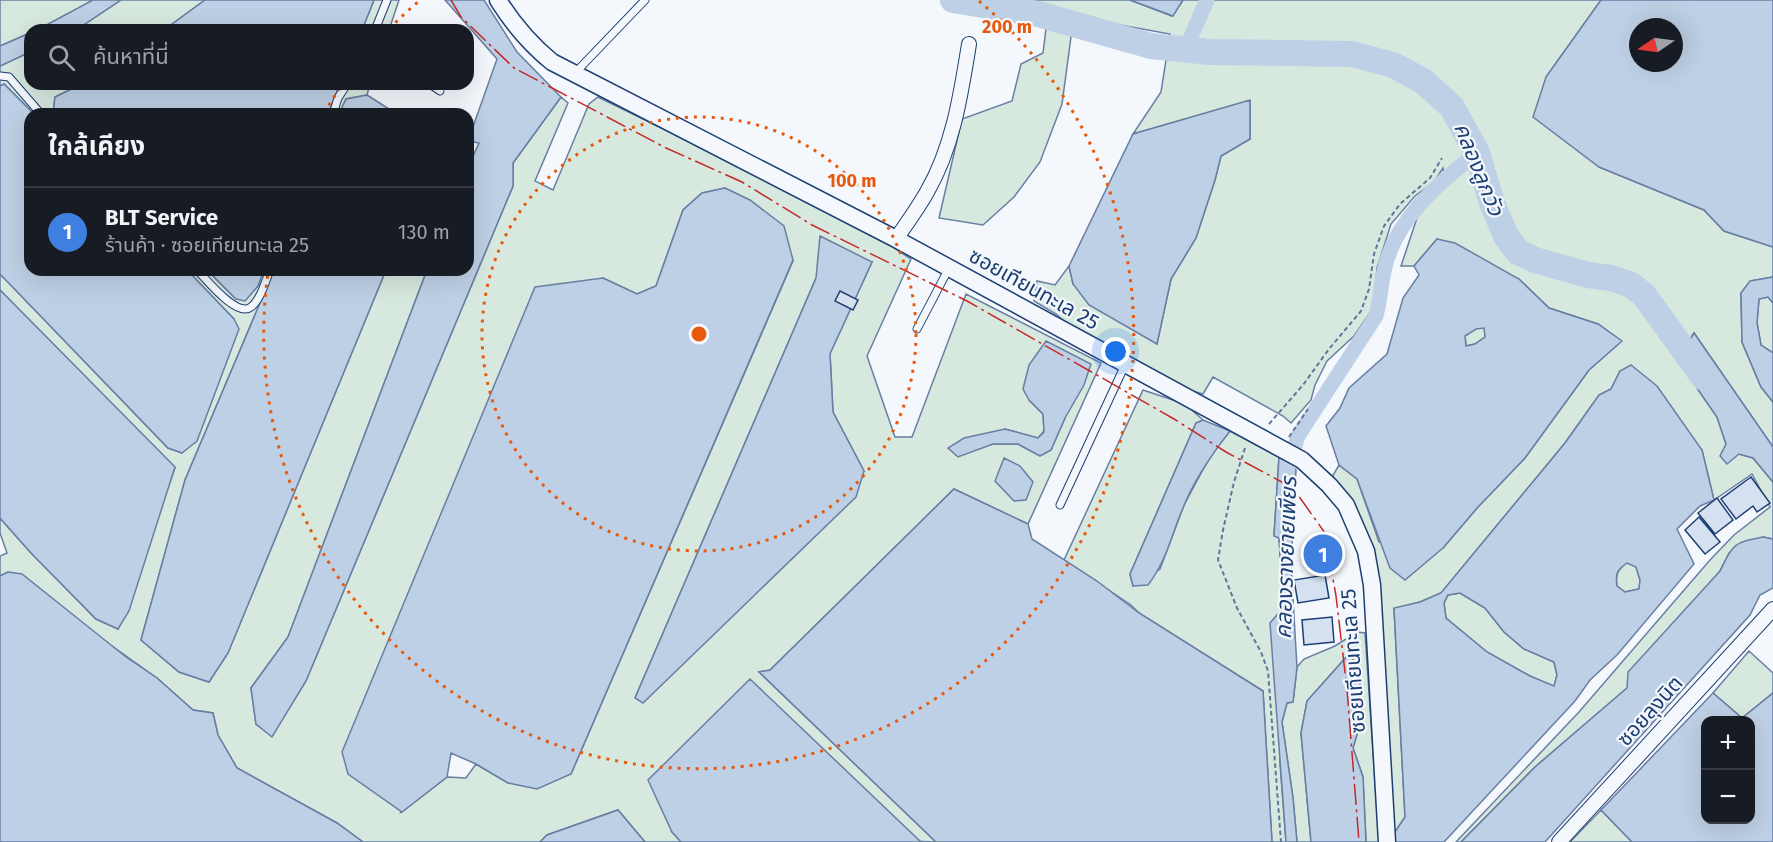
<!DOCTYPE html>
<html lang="th">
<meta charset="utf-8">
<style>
:root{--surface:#171b24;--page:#20242c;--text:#f1f3f6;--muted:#9ea1a6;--line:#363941;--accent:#c62828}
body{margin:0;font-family:"Fira Sans","Noto Sans Thai",sans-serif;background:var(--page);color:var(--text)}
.controls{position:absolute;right:18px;bottom:18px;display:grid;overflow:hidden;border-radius:12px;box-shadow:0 6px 24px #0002}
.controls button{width:54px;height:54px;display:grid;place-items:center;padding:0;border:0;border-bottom:2px solid var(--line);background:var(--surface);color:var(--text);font:30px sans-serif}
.compass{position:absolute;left:1629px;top:18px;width:54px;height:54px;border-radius:50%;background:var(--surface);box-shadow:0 6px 24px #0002;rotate:257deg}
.you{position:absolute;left:1116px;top:352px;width:21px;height:21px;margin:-15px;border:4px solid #fff;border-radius:50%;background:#1a73e8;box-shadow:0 0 0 9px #1a73e833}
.badge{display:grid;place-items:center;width:39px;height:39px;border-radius:50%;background:var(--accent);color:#fff;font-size:20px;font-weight:700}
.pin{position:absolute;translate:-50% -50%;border:3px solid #fff;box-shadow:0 2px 6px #0006}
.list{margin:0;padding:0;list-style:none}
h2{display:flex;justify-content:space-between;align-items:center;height:78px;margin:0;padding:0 24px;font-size:26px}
h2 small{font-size:20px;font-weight:400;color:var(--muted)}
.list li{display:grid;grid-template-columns:39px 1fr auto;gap:18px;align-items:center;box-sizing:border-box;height:90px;padding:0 24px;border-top:2px solid var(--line)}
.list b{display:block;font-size:22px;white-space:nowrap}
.list p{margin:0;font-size:20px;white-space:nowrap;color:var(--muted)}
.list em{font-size:20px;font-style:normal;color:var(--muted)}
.icon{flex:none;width:33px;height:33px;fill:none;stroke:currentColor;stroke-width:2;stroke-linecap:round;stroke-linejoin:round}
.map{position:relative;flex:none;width:1773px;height:842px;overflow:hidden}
.search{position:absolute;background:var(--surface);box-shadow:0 6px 24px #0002;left:24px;top:24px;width:450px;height:66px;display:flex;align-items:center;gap:15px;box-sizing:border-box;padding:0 21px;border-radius:18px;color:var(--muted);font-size:22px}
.panel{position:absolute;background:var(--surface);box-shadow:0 6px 24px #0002;left:24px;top:108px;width:450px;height:168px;border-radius:18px}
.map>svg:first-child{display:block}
</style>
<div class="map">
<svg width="1773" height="842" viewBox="0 0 1773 842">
<rect width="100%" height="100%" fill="#f4f7fb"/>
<!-- green -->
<path fill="#d7e8df" stroke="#687fa3" stroke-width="1.5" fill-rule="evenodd" d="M0,0H93C77,9 49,30 30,30V33L0,46Z
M121,0H205L164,30H76Z
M374,0H399L389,30H362Z
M984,0H1130L1172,16L1183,0H1601L1546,77L1599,167L1704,210L1724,231L1773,247V277L1751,281L1741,293L1742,342L1761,387L1773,402V447L1694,333L1680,356L1697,388L1717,417L1726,444L1739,454L1753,458L1773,482V539L1763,537L1729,553L1720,571L1627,688L1535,767L1461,842H1456L1579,712L1710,560L1734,535L1770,507L1752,474L1714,500L1702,450L1620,371L1611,389L1599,395L1565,443L1441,593L1420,602L1394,609L1405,817L1393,835L1375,563L1332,477L1339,465L1357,479L1379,542L1443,548L1478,507L1525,458L1589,370L1621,341L1598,324L1549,308L1519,279L1437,239L1414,266H1401L1419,212L1446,186L1443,168L1434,182L1415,196L1391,224L1377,268L1374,307L1354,336L1327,361L1315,385L1311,400L1291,423L1283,416L1213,377L1203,394L1186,389L1072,328L1056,314L1034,301L1037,281L1055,285L1069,266L1073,284L1157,344L1171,279L1196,238L1215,180L1221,156L1250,139V101L1133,134L1161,92L1170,34L1099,21L1071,37L1062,104L1040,162L1014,197L983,225L939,218L962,119L1012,101L1021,64L1043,53L1048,12Z
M30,52V84H82L55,97L53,114H34L4,84L0,86V66Z
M340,84H370L367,95L346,99L339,114H328Z
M561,97L568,103L535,181L553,190L589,104L598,97L733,163L882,240L911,259L867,356L895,437H912L966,294L1101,363L1028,524L954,489L770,670L759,672L936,842L672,832L681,842H645L618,810L547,835L540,842H363L337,823L237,768L218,735L213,713L193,710L157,678L8,572L0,576V556L7,553L0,533V518L31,553L96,619L118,629L175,468L0,290V274L168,448L182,453L234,319L187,270H207L236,299L257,286L264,270H274L185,480L141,640L179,672L209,682L228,653L386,270H427L288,637L251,688L256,724L272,736L306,681L513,186V163ZM725,188L793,261L571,774L508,783L476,764L466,778L447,777L401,812L603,278L637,294L656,286L683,210L702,193ZM872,262L830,353L833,412L864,471L635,698L816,278ZM1029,400L1065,418L1051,450L1040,456L1018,444H993L1005,429L1038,438L1044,431L1043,414Z
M1768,297L1773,303V353L1761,345L1757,323L1759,299Z
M1476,328H1485V337L1475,344L1466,346L1465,336Z
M1143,390L1185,404L1203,420L1196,423L1130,574L1133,586L1160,569L1184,505L1212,453L1230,431L1279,457L1274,535L1279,537L1283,608L1280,763L1286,842H1272L1263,691L1139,613L1131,605L1064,560Z
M1627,562L1636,567L1640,580L1639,589L1625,592L1617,586C1615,574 1618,570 1627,562Z
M1460,593L1485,608L1504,632L1524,649L1554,662L1557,675L1554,687L1530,676L1487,652L1446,618L1444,603L1448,595Z
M1357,632L1365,633L1379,842H1366L1363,777L1353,748L1363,714L1358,666L1349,654L1307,701L1301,733L1311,842H1297L1293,798L1282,722L1287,703L1293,702L1297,667L1304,659L1335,646Z
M1749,651L1773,673V693L1742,718L1713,693Z
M1601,810L1632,842H1570Z"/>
<!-- water -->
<path fill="#bed0e5" stroke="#687fa3" stroke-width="1.5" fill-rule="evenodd" d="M93,0H121L76,30H37Z
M205,0H374L362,30H164Z
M445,0H484L517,52L561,97L513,163V186L306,681L272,737L256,724L251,688L288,637L427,270H468V167L479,143L468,141L497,59Z
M1130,0H1183L1173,16Z
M1601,0H1773V247L1724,231L1704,210L1599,167L1533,117L1546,77ZM1638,27H1674V63H1638Z
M30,33V52L0,66V46Z
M4,84L34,114H30V270H187L234,319L239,329L197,441L182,453L168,448L0,274V86Z
M82,84H340L328,114H53L55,97Z
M367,95L397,114H339L346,99Z
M1250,100V139L1221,156L1215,180L1196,238L1171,279L1157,344L1089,305L1073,284L1069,266L1133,134Z
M725,188L750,200L784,226L793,260L571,774L537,789L508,783L476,764L451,753L447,777L402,812L348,774L342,752L535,287L603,278L637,294L656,286L683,210L702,193Z
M820,236L872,262L830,354L833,412L864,471L856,497L643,703L635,698L816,278Z
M1437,239L1455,243L1519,279L1549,308L1598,324L1622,341L1589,370L1525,458L1478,507L1443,548L1405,580L1390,568L1357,479L1339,465L1326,426L1340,408L1349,388L1387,354L1403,298L1419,275L1414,266ZM1484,328L1485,337L1475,344L1466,346L1465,336L1476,329Z
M207,270H264L258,286L245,301L236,299Z
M274,270H386L228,653L209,682L179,672L141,640L185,480Z
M1773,277V303L1768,297L1759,299L1757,323L1761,345L1773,353V402L1761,387L1742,342L1741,293L1750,281Z
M0,290L175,467L129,611L118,629L96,619L31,553L0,518Z
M1694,333L1773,447V482L1753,458L1739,454L1727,464L1720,456L1726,444L1717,417L1697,388L1680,356Z
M1046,341L1091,364L1084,385L1065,418L1051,450L1040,456L1018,444H993L958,457L948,448L964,438L1005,429L1038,438L1044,432L1043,414L1029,400L1023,389L1029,365Z
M1631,365L1657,386L1702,450L1714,500L1700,506L1677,529L1694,564L1617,655L1590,680L1575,701L1444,842H1394L1393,835L1405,817L1394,608L1420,602L1441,593L1565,443L1599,395L1611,389L1620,371ZM1627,563L1636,567L1640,580L1639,589L1625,592L1617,586C1615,574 1617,570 1627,563ZM1460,593L1485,608L1504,632L1524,649L1554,662L1557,675L1554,686L1530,676L1487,652L1446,618L1444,603L1448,595Z
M1203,420L1230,431C1212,454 1194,480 1183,508C1171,536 1167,560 1148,585L1133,586L1130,574L1196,423Z
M1279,457L1296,469L1291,565L1297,667L1293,702L1287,703L1282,722L1293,798L1297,842H1286L1270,623L1283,608L1279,538L1274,536Z
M1004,458L1020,466L1033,482L1026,500L1014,501L995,481Z
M954,489L1028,524L1032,539L1097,581L1139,613L1263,691L1272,842H936L759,672L770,670Z
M1763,537L1773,539V588L1760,595L1750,615L1545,842H1461L1535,767L1627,688L1628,672L1720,571C1734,543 1733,543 1763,537Z
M8,572L22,574L126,657L157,678L193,710L213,713L218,735L237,768L337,823L363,842H0V576Z
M1349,654L1358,666L1363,714L1353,748L1363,777L1366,842H1311L1301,733L1307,701Z
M750,679L921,842H681L672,832L648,780Z
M1713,693L1742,718L1773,693V842H1632L1601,810ZM1706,720H1750V820H1706Z
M618,810L645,842H540L547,835Z"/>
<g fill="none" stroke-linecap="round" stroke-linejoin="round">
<!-- canal -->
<path stroke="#bed0e5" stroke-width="15" d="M1186,48L1207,0
M1289,465L1298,436L1376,316C1380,301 1381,286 1384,271C1394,221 1438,183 1477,153"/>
<!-- river -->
<path stroke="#bed0e5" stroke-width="26" d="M953,0L1038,14L1151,46L1210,52L1352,54L1393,65L1423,81L1452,107L1477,153L1492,203L1506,236L1518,252L1535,260L1588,275L1611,278L1631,285L1644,295L1704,378"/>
</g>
<!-- building -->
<path fill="#d5e0f0" stroke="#1d3f73" stroke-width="1.5" d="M840,291L858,300L853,310L835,301Z
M1751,477L1770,503L1757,512L1753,506L1736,519L1721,499Z
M1717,498L1733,520L1715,534L1698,513Z
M1699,517L1720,542L1705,554L1685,530Z
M1332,545L1335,558L1315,562L1312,549Z
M1325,575L1329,598L1298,603L1294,580Z
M1332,617L1334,642L1304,645L1302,620Z"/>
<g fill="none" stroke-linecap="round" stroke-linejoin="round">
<defs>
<path id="service" d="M375,30L387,0
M576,72L645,0
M0,76L9,77L41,114
M430,84L440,91
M333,114L338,98L347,84
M197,270C207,280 237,318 251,307C261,299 265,282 270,270
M917,329L949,268
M1060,505L1125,365"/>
<path id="minor" d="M896,239C907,223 918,208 927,192C953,147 961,94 969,44
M1559,842L1773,609"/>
<path id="tertiary" d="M498,0C513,24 530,44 552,62L896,239L1302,460L1329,485L1346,505L1366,551L1372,585L1387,842"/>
</defs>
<!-- service casing -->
<use href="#service" stroke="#1d3f73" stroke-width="9"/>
<!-- minor casing -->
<use href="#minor" stroke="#1d3f73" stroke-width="16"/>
<!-- tertiary casing -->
<use href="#tertiary" stroke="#1d3f73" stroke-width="19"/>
<!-- path -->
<path stroke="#5e769c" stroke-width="2" stroke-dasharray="4.5 3" stroke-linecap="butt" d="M1269,424L1303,385L1329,349L1361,311L1369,289L1374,254L1384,226L1400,204L1430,178L1442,158
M1289,437L1308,409
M1245,448L1234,482L1223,530L1218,560L1237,608L1261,652L1268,671L1281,842"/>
<!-- service -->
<use href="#service" stroke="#f4f7fb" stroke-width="7"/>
<!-- minor -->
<use href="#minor" stroke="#f4f7fb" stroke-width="14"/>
<!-- tertiary -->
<use href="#tertiary" stroke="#f4f7fb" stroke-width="16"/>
<!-- power -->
<path stroke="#c62828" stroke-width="1.5" stroke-dasharray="21 4.5 3 4.5" stroke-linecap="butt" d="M451,0L461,17L514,68L666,148L742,182L812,225L967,301L1174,419L1226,452L1293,488L1325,533L1336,596L1347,689L1359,842"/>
</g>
<!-- distance rings -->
<g fill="none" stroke="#e8590c" stroke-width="3" stroke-dasharray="3 6">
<circle cx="699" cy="334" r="217"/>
<path d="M324 113A435 435 0 0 1 343 84M389 29A435 435 0 0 1 419 1M979 1A435 435 0 1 1 268 273"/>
</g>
<g text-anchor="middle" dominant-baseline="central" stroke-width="4.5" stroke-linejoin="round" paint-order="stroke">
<!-- street labels -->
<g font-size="21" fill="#1d3f73" stroke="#f4f7fb">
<text transform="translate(1034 289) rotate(29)">ซอยเทียนทะเล 25</text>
<text transform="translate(1353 661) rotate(-94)">ซอยเทียนทะเล 25</text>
<text transform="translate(1650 711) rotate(-48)">ซอยลุงนิต</text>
</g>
<!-- water labels -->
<g font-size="22" font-style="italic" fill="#1d3f73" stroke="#f4f7fb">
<text transform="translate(1479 169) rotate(68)">คลองลูกวัว</text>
<text transform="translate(1286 558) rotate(-88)">คลองรางยายเพียร</text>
</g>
</g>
<circle cx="699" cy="334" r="9" fill="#e8590c" stroke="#f4f7fb" stroke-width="3"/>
<g font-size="18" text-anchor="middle" font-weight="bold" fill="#e8590c" stroke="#f4f7fb" stroke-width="4.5" stroke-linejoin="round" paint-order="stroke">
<text x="1007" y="33">200 m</text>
<text x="852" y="187">100 m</text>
</g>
</svg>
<div class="controls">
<button>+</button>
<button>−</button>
</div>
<svg class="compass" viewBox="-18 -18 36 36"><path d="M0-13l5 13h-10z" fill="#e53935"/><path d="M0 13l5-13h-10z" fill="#9ea1a6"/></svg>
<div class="you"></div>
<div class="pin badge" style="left:1323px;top:554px;background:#3f7fe0">1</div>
<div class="search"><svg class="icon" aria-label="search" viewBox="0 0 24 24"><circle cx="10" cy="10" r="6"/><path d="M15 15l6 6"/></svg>ค้นหาที่นี่</div>
<section class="panel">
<h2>ใกล้เคียง<small></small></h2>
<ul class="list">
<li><span class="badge" style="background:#3f7fe0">1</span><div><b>BLT Service</b><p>ร้านค้า · ซอยเทียนทะเล 25</p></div><em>130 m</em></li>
</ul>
</section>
</div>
